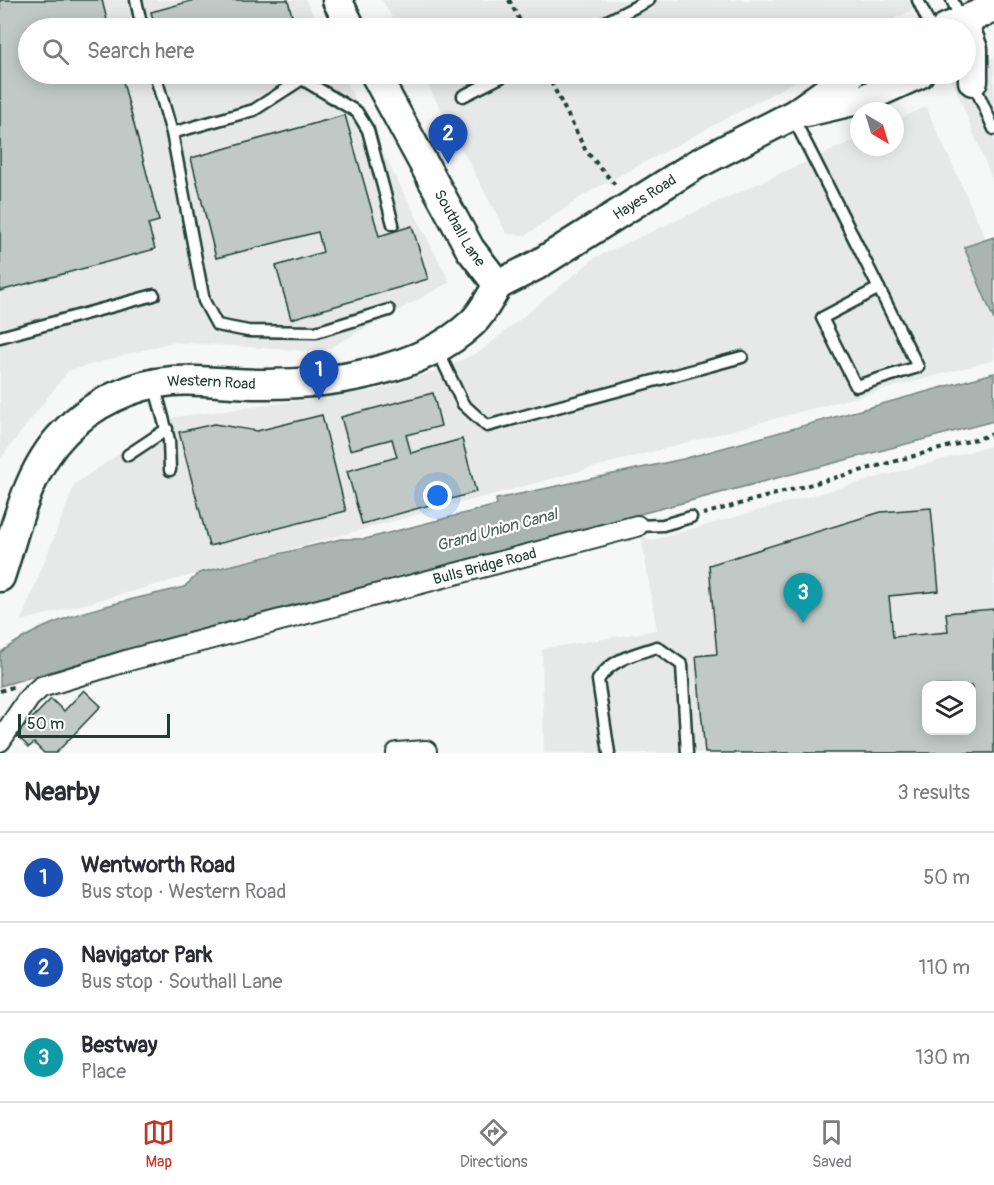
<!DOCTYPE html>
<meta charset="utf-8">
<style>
:root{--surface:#fff;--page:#f7f7f7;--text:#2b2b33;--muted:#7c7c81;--line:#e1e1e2;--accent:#c8321e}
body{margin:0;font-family:Pangolin,sans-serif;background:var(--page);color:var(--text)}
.controls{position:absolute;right:18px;bottom:18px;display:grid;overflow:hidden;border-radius:12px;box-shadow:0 3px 15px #0003}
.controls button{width:54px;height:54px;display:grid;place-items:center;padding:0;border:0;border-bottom:2px solid var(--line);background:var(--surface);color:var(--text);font:30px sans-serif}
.compass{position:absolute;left:850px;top:102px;width:54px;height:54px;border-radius:50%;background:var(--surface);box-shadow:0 3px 15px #0003;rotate:142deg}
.scale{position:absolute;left:18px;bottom:15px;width:152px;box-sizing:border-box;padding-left:6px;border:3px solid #1f3d34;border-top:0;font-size:16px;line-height:21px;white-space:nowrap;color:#1f3d34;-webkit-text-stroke:4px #fff;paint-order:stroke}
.you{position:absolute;left:438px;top:496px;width:21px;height:21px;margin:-15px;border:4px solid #fff;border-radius:50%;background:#1a73e8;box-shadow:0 0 0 9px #1a73e833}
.badge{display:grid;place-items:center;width:39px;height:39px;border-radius:50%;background:var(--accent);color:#fff;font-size:20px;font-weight:700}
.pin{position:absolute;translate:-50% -50px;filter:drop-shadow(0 2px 3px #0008)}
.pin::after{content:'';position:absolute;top:32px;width:21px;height:18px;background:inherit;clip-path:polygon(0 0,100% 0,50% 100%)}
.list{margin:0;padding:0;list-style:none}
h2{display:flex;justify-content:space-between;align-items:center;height:78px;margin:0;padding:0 24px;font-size:26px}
h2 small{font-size:20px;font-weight:400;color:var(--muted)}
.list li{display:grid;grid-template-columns:39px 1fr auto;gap:18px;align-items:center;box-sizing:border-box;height:90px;padding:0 24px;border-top:2px solid var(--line)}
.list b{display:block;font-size:22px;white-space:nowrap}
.list p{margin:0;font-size:20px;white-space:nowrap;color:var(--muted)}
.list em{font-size:20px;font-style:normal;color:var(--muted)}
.icon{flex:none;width:33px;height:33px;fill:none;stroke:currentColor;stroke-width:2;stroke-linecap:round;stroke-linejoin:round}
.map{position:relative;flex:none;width:994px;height:753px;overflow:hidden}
.search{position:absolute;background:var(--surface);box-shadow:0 3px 15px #0003;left:18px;right:18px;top:18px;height:66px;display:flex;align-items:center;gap:15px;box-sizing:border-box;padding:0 21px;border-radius:33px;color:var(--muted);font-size:22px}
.sheet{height:348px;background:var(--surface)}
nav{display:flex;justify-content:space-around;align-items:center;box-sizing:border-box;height:84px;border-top:2px solid var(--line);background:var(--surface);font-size:16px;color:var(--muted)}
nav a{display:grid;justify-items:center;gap:3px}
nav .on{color:var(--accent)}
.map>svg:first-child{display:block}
</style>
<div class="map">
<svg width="994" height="753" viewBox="0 0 994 753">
<rect width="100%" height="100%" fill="#f6f7f7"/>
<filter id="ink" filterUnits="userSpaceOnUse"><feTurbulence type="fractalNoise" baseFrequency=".0167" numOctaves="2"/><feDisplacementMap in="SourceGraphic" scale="12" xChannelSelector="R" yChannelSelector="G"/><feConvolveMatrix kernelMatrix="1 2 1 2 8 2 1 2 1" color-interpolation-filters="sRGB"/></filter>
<g filter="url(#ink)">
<!-- built -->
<path fill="#e6e9e8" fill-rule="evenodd" d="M0,0H306L319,28H28V74H342L450,282L322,352L172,342L68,371L0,459Z
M382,0H935L897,17L886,28H398Z
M994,57V184L951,77L966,74V70Z
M422,74H809L589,192L526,235L507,234Z
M926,107L994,257V360L21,621L75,484L174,417L374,391L442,369L481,351L596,257L859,138V147H895V121Z
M994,445V753H544L542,649L657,630L641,536L653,540ZM926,686H972V730H926Z"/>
<!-- water -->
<path fill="#aab5b1" stroke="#72857f" stroke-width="1.5" d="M994,237V320L964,247Z
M994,373V421L157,641L0,686V653C53,613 121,603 184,587L199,573L341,539H365L497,505L496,499L683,459Z"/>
<!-- building -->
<path fill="#c0c9c6" stroke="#1f3d34" stroke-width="1.5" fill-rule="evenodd" d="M0,0H102L109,28H28V74H121L159,221L148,224L155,249L0,291Z
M195,0H288L295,28H155L151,12Z
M345,115L379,236L412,226L428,279L291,319L276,266L323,252L318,232L216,258L191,158Z
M433,393L441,426L406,435L411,453L462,439L476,492L362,524L347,471L397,457L392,439L350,450L341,417Z
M322,415L346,511L209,546L179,432L214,424L257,431Z
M931,508L939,591L889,596L893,637L948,632L946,613L994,609V753H705L696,656L717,654L709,565L881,512ZM926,686H972V730H926Z
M84,690L101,706L56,753H44L34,743L29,747L16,735L51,699L64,711Z"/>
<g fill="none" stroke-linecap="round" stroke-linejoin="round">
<defs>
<path id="lane" d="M136,0L142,28
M918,0L931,28
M952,0L962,21
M594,28L649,0
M155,74L172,133L204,301L217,325L248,331L316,332L389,310
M302,79L357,112L368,130L393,224
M973,82L994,129
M463,96L507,74
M792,116C835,199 876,283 918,367L856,386L822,318L879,288
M172,133L254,110L310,74
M0,337L154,295
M437,349L463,404L487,426L742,357
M154,384L169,440L170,470
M128,455L167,429
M637,526L663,525L691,517
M609,753L598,680C611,659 635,654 657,647L682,665L687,753"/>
<g id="street">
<path id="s1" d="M0,741L29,698L41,687L129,660L637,526"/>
<path d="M397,753L426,751"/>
</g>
<g id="secondary">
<path d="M337,0L351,28"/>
<path d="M946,28L994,8"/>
<path d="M966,30L973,49V81"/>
<path id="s2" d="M375,74L470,249L498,285"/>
<path d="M806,112L866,98L919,74"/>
<path id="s3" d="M498,285L537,265L697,164L795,114L851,74"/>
<path id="s4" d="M0,577C16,528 27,470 64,433C91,404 133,384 173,381C201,379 230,384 259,384C328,385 420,372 472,323C483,313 490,297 498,285"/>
</g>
</defs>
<!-- lane casing -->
<use href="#lane" stroke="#1f3d34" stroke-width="15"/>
<!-- street casing -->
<use href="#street" stroke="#1f3d34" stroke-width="24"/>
<!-- secondary casing -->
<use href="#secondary" stroke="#1f3d34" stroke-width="33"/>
<!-- path -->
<path stroke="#1f3d34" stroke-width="4" stroke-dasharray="4.5 4.5" stroke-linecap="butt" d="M509,0L524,28
M547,74L586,151L617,187
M703,514L994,434
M0,691L13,687"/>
<!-- lane -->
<use href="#lane" stroke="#fff" stroke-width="10"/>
<!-- street -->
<use href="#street" stroke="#fff" stroke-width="20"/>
<!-- secondary -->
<use href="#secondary" stroke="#fff" stroke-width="28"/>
</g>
</g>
<g text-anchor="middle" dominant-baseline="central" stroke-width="4.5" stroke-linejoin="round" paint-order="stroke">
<!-- street labels -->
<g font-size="15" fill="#1f3d34" stroke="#fff">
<text stroke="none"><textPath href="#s3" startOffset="171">Hayes Road</textPath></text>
<text stroke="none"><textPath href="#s2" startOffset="176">Southall Lane</textPath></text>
<text stroke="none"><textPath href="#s4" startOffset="321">Western Road</textPath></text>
<text stroke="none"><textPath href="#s1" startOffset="528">Bulls Bridge Road</textPath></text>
</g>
<!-- water labels -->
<g font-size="16" font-style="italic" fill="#49615a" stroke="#fff">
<text transform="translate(497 530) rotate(-15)">Grand Union Canal</text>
</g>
</g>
</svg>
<div class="controls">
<button><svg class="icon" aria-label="layers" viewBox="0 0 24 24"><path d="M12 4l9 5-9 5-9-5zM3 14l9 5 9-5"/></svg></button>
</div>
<svg class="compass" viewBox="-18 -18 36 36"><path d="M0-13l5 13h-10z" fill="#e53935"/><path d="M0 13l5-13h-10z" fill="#7c7c81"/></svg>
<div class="scale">50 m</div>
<div class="you"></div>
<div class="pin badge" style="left:319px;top:400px;background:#1a4fb4">1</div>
<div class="pin badge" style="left:448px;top:164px;background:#1a4fb4">2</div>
<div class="pin badge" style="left:803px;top:623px;background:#0f9aa8">3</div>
<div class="search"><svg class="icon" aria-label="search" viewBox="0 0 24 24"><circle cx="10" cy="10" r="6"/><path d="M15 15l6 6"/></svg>Search here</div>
</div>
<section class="sheet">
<h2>Nearby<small>3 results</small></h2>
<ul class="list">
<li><span class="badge" style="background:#1a4fb4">1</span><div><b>Wentworth Road</b><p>Bus stop · Western Road</p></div><em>50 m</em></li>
<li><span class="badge" style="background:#1a4fb4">2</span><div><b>Navigator Park</b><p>Bus stop · Southall Lane</p></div><em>110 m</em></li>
<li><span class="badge" style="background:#0f9aa8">3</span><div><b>Bestway</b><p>Place</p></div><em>130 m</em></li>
</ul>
</section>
<nav>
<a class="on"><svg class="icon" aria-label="map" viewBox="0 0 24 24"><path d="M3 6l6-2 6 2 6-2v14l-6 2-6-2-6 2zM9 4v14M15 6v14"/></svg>Map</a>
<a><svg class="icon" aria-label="directions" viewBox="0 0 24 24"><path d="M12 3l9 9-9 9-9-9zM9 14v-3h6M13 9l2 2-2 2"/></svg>Directions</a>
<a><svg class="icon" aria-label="saved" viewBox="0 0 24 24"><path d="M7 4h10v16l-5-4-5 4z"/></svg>Saved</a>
</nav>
